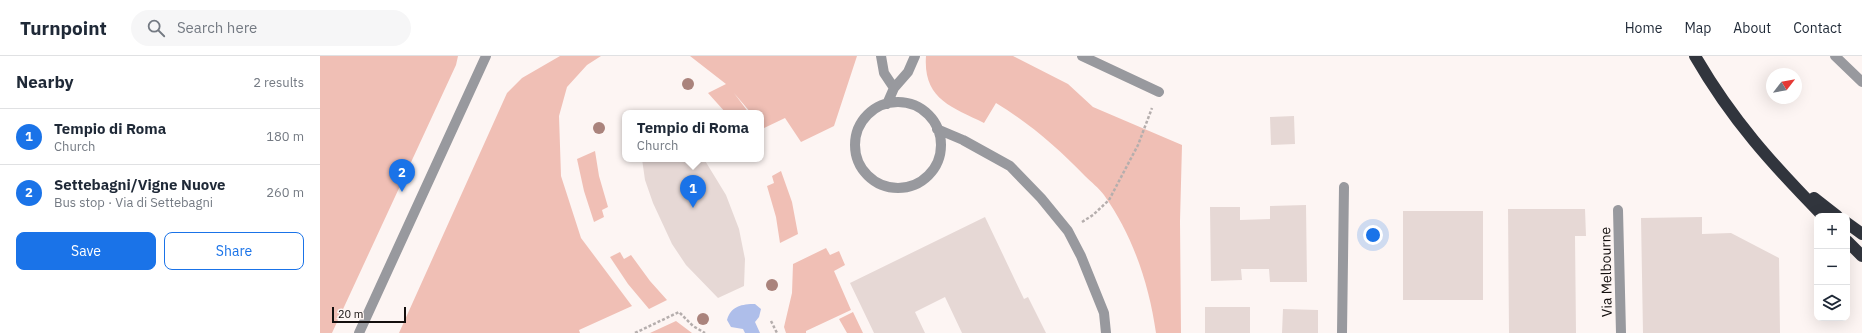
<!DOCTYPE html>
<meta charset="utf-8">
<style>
:root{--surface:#fff;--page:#f6f6f7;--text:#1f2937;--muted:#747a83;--line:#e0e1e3;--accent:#1a73e8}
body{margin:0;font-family:"IBM Plex Sans",sans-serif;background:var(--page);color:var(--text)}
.controls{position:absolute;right:12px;bottom:12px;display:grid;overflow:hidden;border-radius:8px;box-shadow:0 4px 16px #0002}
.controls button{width:36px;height:36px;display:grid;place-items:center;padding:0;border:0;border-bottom:1px solid var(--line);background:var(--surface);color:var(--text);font:20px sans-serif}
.compass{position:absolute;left:1446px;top:12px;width:36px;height:36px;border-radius:50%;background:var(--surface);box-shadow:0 4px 16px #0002;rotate:59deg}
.scale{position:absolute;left:12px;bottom:10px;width:74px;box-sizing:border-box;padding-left:4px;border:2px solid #140f0e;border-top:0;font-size:11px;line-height:14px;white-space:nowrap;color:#140f0e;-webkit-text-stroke:3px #fdf5f3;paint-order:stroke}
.you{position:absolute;left:1053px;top:179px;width:14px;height:14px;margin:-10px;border:3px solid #fff;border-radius:50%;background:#1a73e8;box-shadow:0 0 0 6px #1a73e833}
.badge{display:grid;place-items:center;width:26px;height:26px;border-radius:50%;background:var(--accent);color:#fff;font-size:13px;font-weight:700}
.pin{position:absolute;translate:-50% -33px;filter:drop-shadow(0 1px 2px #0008)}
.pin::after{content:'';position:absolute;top:21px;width:14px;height:12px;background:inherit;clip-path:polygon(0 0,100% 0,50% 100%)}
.popup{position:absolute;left:302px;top:54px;width:142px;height:52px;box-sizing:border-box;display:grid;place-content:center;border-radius:8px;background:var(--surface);filter:drop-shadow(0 1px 3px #0005);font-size:13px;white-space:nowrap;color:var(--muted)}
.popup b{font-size:15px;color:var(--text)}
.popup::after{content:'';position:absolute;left:50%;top:100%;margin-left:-8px;border:8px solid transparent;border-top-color:var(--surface)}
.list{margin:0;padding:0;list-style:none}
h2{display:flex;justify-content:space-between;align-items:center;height:52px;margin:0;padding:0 16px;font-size:17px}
h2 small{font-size:13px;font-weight:400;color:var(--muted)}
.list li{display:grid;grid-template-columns:26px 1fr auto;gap:12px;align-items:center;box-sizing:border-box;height:56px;padding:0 16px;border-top:1px solid var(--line)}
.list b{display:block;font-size:15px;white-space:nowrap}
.list p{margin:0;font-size:13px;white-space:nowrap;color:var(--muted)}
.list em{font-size:13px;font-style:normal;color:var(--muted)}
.actions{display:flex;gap:8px;padding:12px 16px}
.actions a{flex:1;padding:9px 0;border:1px solid var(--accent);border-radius:8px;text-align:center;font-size:14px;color:var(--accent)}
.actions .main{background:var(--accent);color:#fff}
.icon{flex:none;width:22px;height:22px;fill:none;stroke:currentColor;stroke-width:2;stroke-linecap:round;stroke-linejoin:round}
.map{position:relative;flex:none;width:1542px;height:277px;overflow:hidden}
header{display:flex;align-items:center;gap:24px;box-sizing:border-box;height:56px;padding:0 20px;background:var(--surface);border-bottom:1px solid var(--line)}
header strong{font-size:19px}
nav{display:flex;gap:22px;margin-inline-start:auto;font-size:14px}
.search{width:280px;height:36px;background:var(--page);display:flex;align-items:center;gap:10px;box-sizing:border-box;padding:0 14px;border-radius:22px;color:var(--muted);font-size:15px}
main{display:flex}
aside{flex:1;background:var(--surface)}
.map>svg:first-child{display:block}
</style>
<header>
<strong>Turnpoint</strong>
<div class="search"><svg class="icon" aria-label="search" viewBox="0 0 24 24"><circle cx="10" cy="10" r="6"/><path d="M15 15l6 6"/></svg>Search here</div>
<nav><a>Home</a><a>Map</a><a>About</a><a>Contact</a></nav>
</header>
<main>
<aside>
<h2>Nearby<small>2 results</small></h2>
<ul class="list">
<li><span class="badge">1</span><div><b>Tempio di Roma</b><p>Church</p></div><em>180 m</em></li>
<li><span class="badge">2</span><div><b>Settebagni/Vigne Nuove</b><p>Bus stop · Via di Settebagni</p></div><em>260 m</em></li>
</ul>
<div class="actions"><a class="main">Save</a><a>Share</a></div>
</aside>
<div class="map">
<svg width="1542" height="277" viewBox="0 0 1542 277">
<rect width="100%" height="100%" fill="#fdf5f3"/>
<!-- green -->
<path fill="#f0bfb5" d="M0,0H138L136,9L12,277H0Z
M240,0H281L267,9L247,31L239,60L241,120L261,182L312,250L259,274L260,277H79L187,37L202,22Z
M370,0H537L514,70L481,86L465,62L442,73L441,57H431L414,37L429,57H406L388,37L406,28Z
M606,0H693L748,28L773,51L862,89L860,165L861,277H836C829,228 813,180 784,139C779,132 771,126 765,120C738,92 709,67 676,47L664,67C631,51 603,43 606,0Z
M275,95L279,120L288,151L282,154L284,161L274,166L264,135L257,103Z
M461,115L472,146L478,178L460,187L456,161L447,130L454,127L452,120Z
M506,192L510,199L519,195L525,209L514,215L531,254L486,275V277H466L464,271L472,237L473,208Z
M300,196L304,203L311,199L330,225L347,244L329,253L308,228L290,201Z
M533,256L543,277H527L519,263Z
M356,265L372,277H330Z"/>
<!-- water -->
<path fill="#aebeea" d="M435,248L441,253L439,261L435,266L440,277H425L423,273L411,271L407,264C411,250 422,248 435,248Z"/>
<!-- building -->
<path fill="#e6d8d5" d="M974,60L975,88L951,89L950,61Z
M322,103H384L406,139L419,173L425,203L424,230L398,242L366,209L352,188L333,147L325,124Z
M986,149L987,226H950L949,213H921L922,224L891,225L890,151H920V164L950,163V150Z
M1188,153H1265L1266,180H1255L1256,277H1189Z
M1083,155H1163V244H1083Z
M665,161L704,243L708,241L726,277H642L625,241L595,256L605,277H554L530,227Z
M1382,161V178L1411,177L1459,202L1460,277H1323L1321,162Z
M885,251H930V277H885Z
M963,253L998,254V277H962Z"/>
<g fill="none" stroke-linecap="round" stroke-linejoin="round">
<!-- path -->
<path stroke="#b5aead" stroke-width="2.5" stroke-dasharray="3 2" stroke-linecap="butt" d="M762,166L773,159L789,144L818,89L832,52
M451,265L457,277
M315,277L359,256L373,270L385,277"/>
<!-- service -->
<path stroke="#98999e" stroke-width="10" d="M1515,0L1542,26"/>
<!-- minor -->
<path stroke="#98999e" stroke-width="10" d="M561,0L564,17L574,32
M762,0L839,36
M535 89a43 43 0 1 1 86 0a43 43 0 1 1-86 0Z
M567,48L574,32L588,16L595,0
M617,73L643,84L690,110L721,142L748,175L761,200L784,257L786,277
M1298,154L1301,277
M1022,277L1024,131"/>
<!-- tertiary -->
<path stroke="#98999e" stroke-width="10" d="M39,277L166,0"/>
<!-- motorway -->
<path stroke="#31353d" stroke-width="12" d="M1375,0C1412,64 1452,108 1503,160
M1494,142L1517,160
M1527,167L1542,178
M1527,185L1542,200"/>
</g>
<!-- trees -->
<g fill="#aa837c">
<circle cx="368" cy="28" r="6"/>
<circle cx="279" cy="72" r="6"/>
<circle cx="452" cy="229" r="6"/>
<circle cx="383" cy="263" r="6"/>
</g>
<g text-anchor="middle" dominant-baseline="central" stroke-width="3" stroke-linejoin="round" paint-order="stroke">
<!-- street labels -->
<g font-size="14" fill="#140f0e" stroke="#fdf5f3">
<text transform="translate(1286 216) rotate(-91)">Via Melbourne</text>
</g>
</g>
</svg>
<div class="controls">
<button>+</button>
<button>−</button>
<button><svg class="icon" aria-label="layers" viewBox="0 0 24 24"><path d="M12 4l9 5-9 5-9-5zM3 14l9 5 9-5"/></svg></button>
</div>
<svg class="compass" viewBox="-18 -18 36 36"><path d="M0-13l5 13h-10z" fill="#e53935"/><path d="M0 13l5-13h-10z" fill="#747a83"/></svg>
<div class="scale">20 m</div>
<div class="you"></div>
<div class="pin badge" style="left:373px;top:152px">1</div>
<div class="popup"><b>Tempio di Roma</b>Church</div>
<div class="pin badge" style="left:82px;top:136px">2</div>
</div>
</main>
